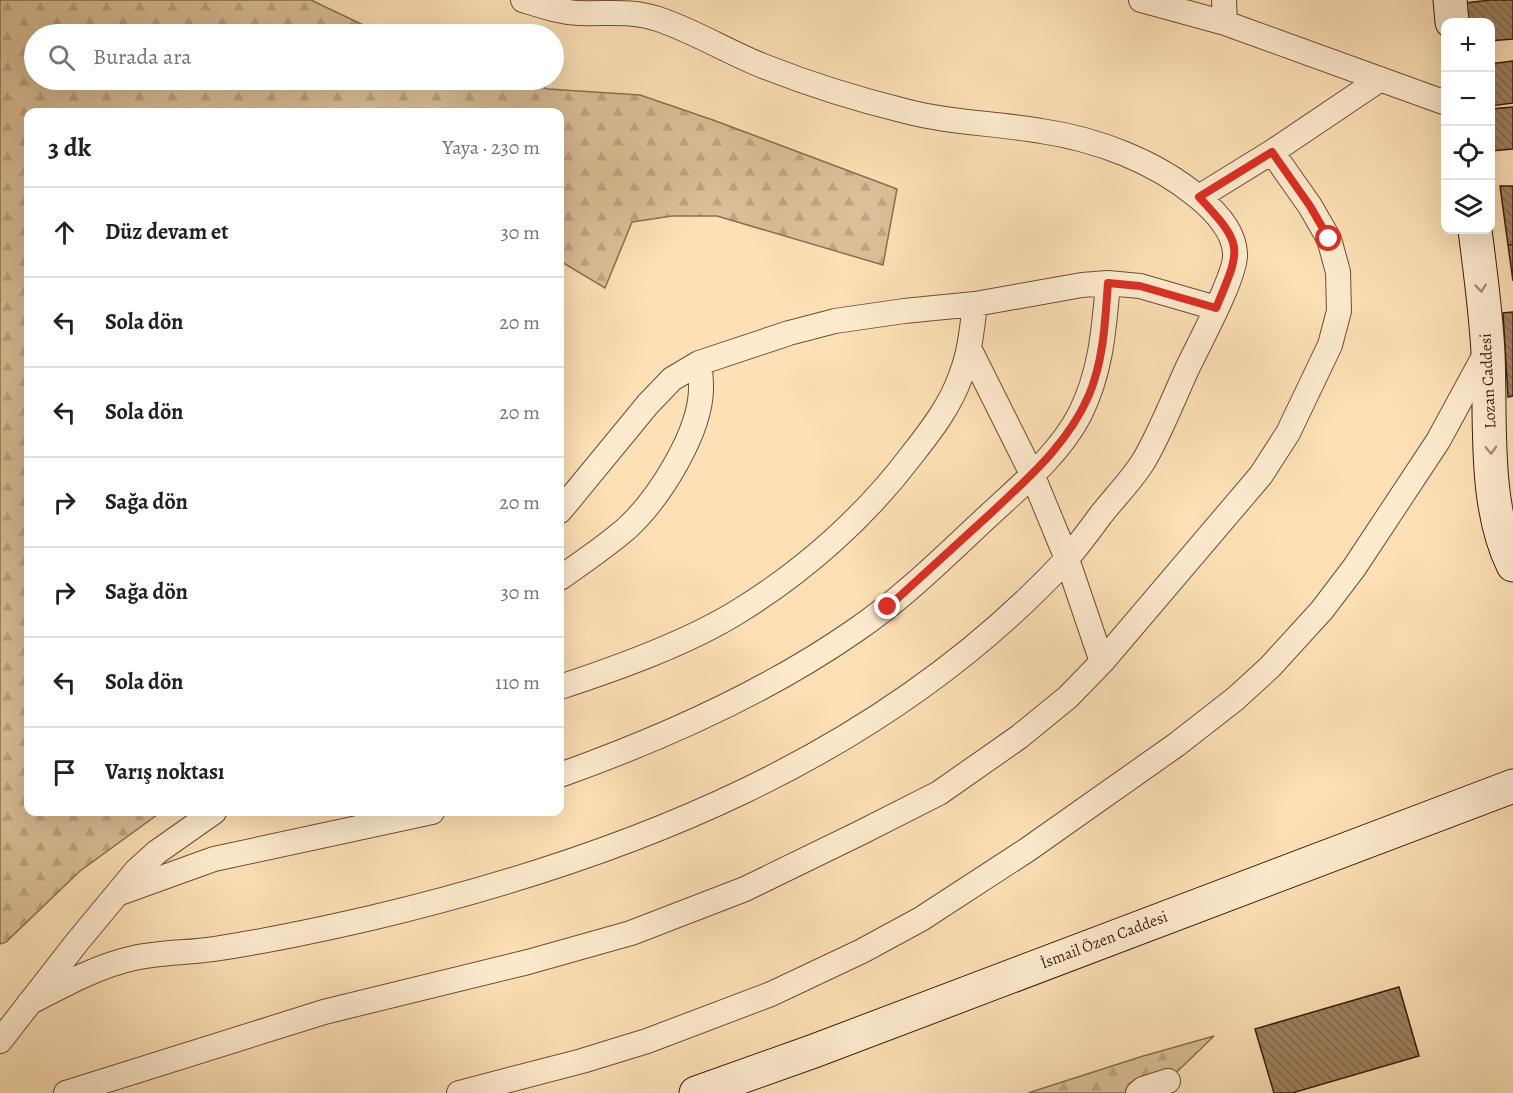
<!DOCTYPE html>
<html lang="tr">
<meta charset="utf-8">
<style>
:root{--surface:#fff;--page:#f2f2f2;--text:#202124;--muted:#757577;--line:#e0e0e0}
body{margin:0;font-family:Alegreya,serif;background:var(--page);color:var(--text)}
.controls{position:absolute;right:18px;top:18px;display:grid;overflow:hidden;border-radius:12px;box-shadow:0 6px 24px #0002}
.controls button{width:54px;height:54px;display:grid;place-items:center;padding:0;border:0;border-bottom:2px solid var(--line);background:var(--surface);color:var(--text);font:30px sans-serif}
.stop{position:absolute;width:18px;height:18px;margin:-14px;border:4px solid #d93025;border-radius:50%;background:#fff}
.stop.end{background:#d93025;border-color:#fff;box-shadow:0 2px 6px #0008}
.list{margin:0;padding:0;list-style:none}
h2{display:flex;justify-content:space-between;align-items:center;height:78px;margin:0;padding:0 24px;font-size:26px}
h2 small{font-size:20px;font-weight:400;color:var(--muted)}
.list li{display:grid;grid-template-columns:39px 1fr auto;gap:18px;align-items:center;box-sizing:border-box;height:90px;padding:0 24px;border-top:2px solid var(--line)}
.list b{display:block;font-size:22px;white-space:nowrap}
.list em{font-size:20px;font-style:normal;color:var(--muted)}
.icon{flex:none;width:33px;height:33px;fill:none;stroke:currentColor;stroke-width:2;stroke-linecap:round;stroke-linejoin:round}
.map{position:relative;flex:none;width:1513px;height:1093px;overflow:hidden}
.search{position:absolute;background:var(--surface);box-shadow:0 6px 24px #0002;left:24px;top:24px;width:540px;height:66px;display:flex;align-items:center;gap:15px;box-sizing:border-box;padding:0 21px;border-radius:33px;color:var(--muted);font-size:22px}
.panel{position:absolute;background:var(--surface);box-shadow:0 6px 24px #0002;left:24px;top:108px;width:540px;height:708px;border-radius:12px}
.map>svg:first-child{display:block}
</style>
<div class="map">
<svg width="1513" height="1093" viewBox="0 0 1513 1093">
<defs>
<pattern id="forest-firs" width="22" height="20" patternUnits="userSpaceOnUse" patternTransform="scale(1.5)"><rect width="22" height="20" fill="#dcbf98"/><path d="M5 1l3.5 6h-7zM16 11l3.5 6h-7z" fill="#bea482"/></pattern>
<pattern id="building-back-hatch" width="6" height="6" patternUnits="userSpaceOnUse" patternTransform="scale(1.5)"><rect width="6" height="6" fill="#a18262"/><path d="M-1 5l2 2M0 0l6 6M5-1l2 2" fill="none" stroke="#846a4f"/></pattern>
</defs>
<rect width="100%" height="100%" fill="#fde0b5"/>
<filter id="stains"><feTurbulence type="fractalNoise" baseFrequency=".00333" numOctaves="4"/><feColorMatrix values="0 0 0 0 .2 0 0 0 0 .09 0 0 0 0 .02 0 0 0 .5 -.17"/></filter>
<radialGradient id="worn" r=".72"><stop offset=".6" stop-color="#630" stop-opacity="0"/><stop offset="1" stop-color="#630" stop-opacity=".3"/></radialGradient>
<!-- forest -->
<path fill="url(#forest-firs)" stroke="#8c6e50" stroke-width="1.5" d="M0,0H311L382,34H34V80H518L548,89L640,95L713,120L897,189L883,265L717,216H672L632,222L605,288L560,261V112H28V812H161L80,871L6,942L0,944Z
M1214,1036L1155,1093H1028L1140,1057Z"/>
<!-- building -->
<path fill="url(#building-back-hatch)" stroke="#3d1d09" stroke-width="1.5" d="M1490,0H1513V39L1490,41V22H1468L1466,3Z
M1513,61V103L1490,106V64Z
M1513,107V149L1490,151V109Z
M1500,186H1513V245H1508Z
M1508,245H1513V281Z
M1513,312V396L1508,397L1503,313Z
M1399,987L1419,1056L1292,1093H1274L1255,1029Z"/>
<g fill="none" stroke-linecap="round" stroke-linejoin="round">
<defs>
<path id="street" d="M1141,0L1225,23L1446,103
M1224,0L1225,23
M1199,197L1272,152L1379,80
M969,348L1032,474L1067,559L1102,662
M560,511L648,404L672,379L699,363
M560,578C583,562 605,547 626,529C659,499 702,431 701,386C701,378 700,370 699,363L789,333L835,321L904,311L975,304L1082,285L1108,283L1140,286L1216,308
M560,687C618,668 688,643 739,611C804,571 865,517 911,456C930,432 951,405 961,375C970,353 972,328 975,304
M560,775C661,739 767,692 856,630C903,598 944,557 986,518C1019,487 1059,455 1080,414C1101,372 1104,329 1108,283
M117,894L214,859L432,812
M29,1003C62,986 97,966 134,958C160,952 188,953 214,949C267,941 319,930 371,918C628,857 881,758 1065,561C1077,547 1089,531 1100,516C1114,498 1131,481 1143,462C1159,436 1174,397 1187,369C1198,345 1237,275 1235,253C1234,231 1214,210 1198,197C1155,161 1096,139 1041,131C996,123 950,123 905,111C860,100 806,83 763,66C728,52 694,31 658,19C632,10 606,14 579,13C559,12 542,6 523,0
M0,1041L78,941L136,871L157,852L214,812
M66,1093L324,1012L528,962L631,933L745,889L860,833L939,793L1019,737L1068,697L1102,662L1261,475L1288,433L1330,345L1339,311L1338,272L1329,239L1310,206L1272,152
M459,1093L582,1061L647,1041L771,994L862,951L921,919L1027,850L1176,745L1235,699L1270,667L1322,610L1354,568L1438,441L1488,349
M1138,1093L1143,1089L1168,1081"/>
<path id="secondary" d="M1450,0L1452,22
M1475,230C1480,270 1486,312 1488,353C1491,420 1483,504 1513,565
M696,1093L814,1051L1513,786"/>
</defs>
<!-- street casing -->
<use href="#street" stroke="#6d4e34" stroke-width="26"/>
<!-- secondary casing -->
<use href="#secondary" stroke="#3d1d09" stroke-width="35"/>
<!-- street -->
<use href="#street" stroke="#feebcf" stroke-width="24"/>
<!-- secondary -->
<use href="#secondary" stroke="#feebcf" stroke-width="33"/>
</g>
<!-- one-way arrows -->
<defs><path id="oneway-chevron" d="M-2-3.5L2.5 0L-2 3.5" fill="none" stroke-width="1.6" stroke-linecap="round" stroke-linejoin="round" transform="scale(1.5)"/></defs>
<g stroke="#a78e76">
<use href="#oneway-chevron" transform="translate(1481 288) rotate(84)"/>
<use href="#oneway-chevron" transform="translate(1491 450) rotate(88)"/>
</g>
<g fill="none" stroke-linecap="round" stroke-linejoin="round">
<!-- route -->
<path stroke="#d93025" stroke-width="8" d="M888,607C922,576 956,545 990,514C1028,478 1068,444 1089,395C1104,359 1105,321 1108,283L1140,286L1216,308C1241,248 1245,246 1199,197L1272,152L1310,206L1329,239"/>
</g>
<g text-anchor="middle" dominant-baseline="central" stroke-width="4.5" stroke-linejoin="round" paint-order="stroke">
<!-- street labels -->
<g font-size="16" fill="#3d1d09" stroke="#feebcf">
<text transform="translate(1488 381) rotate(-93)">Lozan Caddesi</text>
<text transform="translate(1104 940) rotate(-21)">İsmail Özen Caddesi</text>
</g>
</g>
<rect width="100%" height="100%" filter="url(#stains)"/>
<rect width="100%" height="100%" fill="url(#worn)"/>
</svg>
<div class="controls">
<button>+</button>
<button>−</button>
<button><svg class="icon" aria-label="locate" viewBox="0 0 24 24"><circle cx="12" cy="12" r="6"/><path d="M12 2v4M12 18v4M2 12h4M18 12h4"/></svg></button>
<button><svg class="icon" aria-label="layers" viewBox="0 0 24 24"><path d="M12 4l9 5-9 5-9-5zM3 14l9 5 9-5"/></svg></button>
</div>
<div class="stop" style="left:1329px;top:239px"></div>
<div class="stop end" style="left:888px;top:607px"></div>
<div class="search"><svg class="icon" aria-label="search" viewBox="0 0 24 24"><circle cx="10" cy="10" r="6"/><path d="M15 15l6 6"/></svg>Burada ara</div>
<section class="panel">
<h2>3 dk<small>Yaya · 230 m</small></h2>
<ul class="list">
<li><svg class="icon" aria-label="ahead" viewBox="0 0 24 24"><path d="M12 20V5M6 11l6-6 6 6"/></svg><div><b>Düz devam et</b></div><em>30 m</em></li>
<li><svg class="icon" aria-label="left" viewBox="0 0 24 24"><path d="M17 20v-9H6M10 6l-5 5 5 5"/></svg><div><b>Sola dön</b></div><em>20 m</em></li>
<li><svg class="icon" aria-label="left" viewBox="0 0 24 24"><path d="M17 20v-9H6M10 6l-5 5 5 5"/></svg><div><b>Sola dön</b></div><em>20 m</em></li>
<li><svg class="icon" aria-label="right" viewBox="0 0 24 24"><path d="M7 20v-9h11M14 6l5 5-5 5"/></svg><div><b>Sağa dön</b></div><em>20 m</em></li>
<li><svg class="icon" aria-label="right" viewBox="0 0 24 24"><path d="M7 20v-9h11M14 6l5 5-5 5"/></svg><div><b>Sağa dön</b></div><em>30 m</em></li>
<li><svg class="icon" aria-label="left" viewBox="0 0 24 24"><path d="M17 20v-9H6M10 6l-5 5 5 5"/></svg><div><b>Sola dön</b></div><em>110 m</em></li>
<li><svg class="icon" aria-label="arrive" viewBox="0 0 24 24"><path d="M6 21V4h12l-3 4 3 4H6"/></svg><div><b>Varış noktası</b></div></li>
</ul>
</section>
</div>
